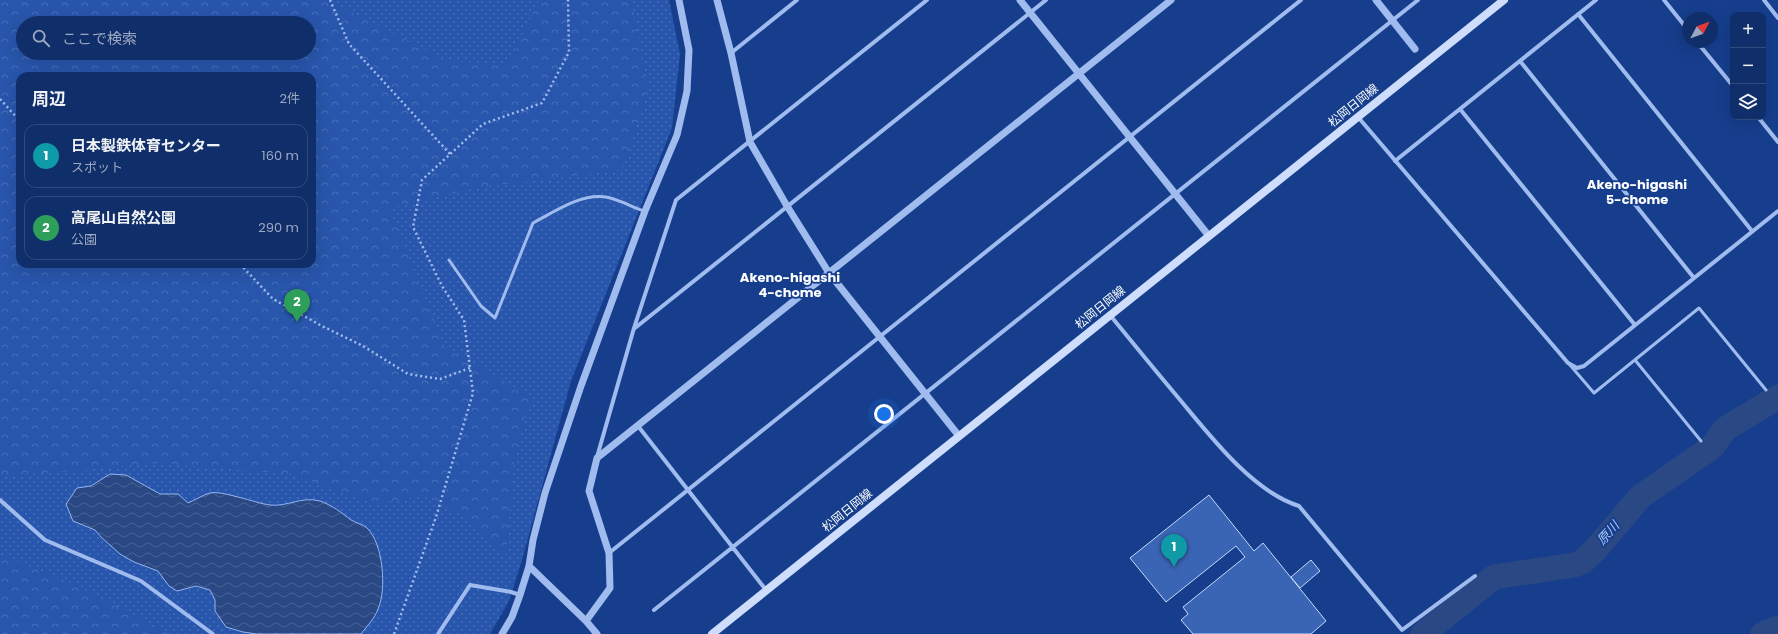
<!DOCTYPE html>
<html lang="ja">
<meta charset="utf-8">
<style>
:root{--surface:#102e6a;--page:#193670;--text:#f1f3f6;--muted:#9ca8c1;--line:#304a7e;--accent:#ffe15f}
body{margin:0;font-family:Poppins,"Noto Sans JP",sans-serif;background:var(--page);color:var(--text)}
.controls{position:absolute;right:12px;top:12px;display:grid;overflow:hidden;border-radius:8px;box-shadow:0 4px 16px #0002}
.controls button{width:36px;height:36px;display:grid;place-items:center;padding:0;border:0;border-bottom:1px solid var(--line);background:var(--surface);color:var(--text);font:20px sans-serif}
.compass{position:absolute;left:1682px;top:12px;width:36px;height:36px;border-radius:50%;background:var(--surface);box-shadow:0 4px 16px #0002;rotate:49deg}
.you{position:absolute;left:884px;top:414px;width:14px;height:14px;margin:-10px;border:3px solid #fff;border-radius:50%;background:#1a73e8;box-shadow:0 0 0 6px #1a73e833}
.badge{display:grid;place-items:center;width:26px;height:26px;border-radius:50%;background:var(--accent);color:#fff;font-size:13px;font-weight:700}
.pin{position:absolute;translate:-50% -33px;filter:drop-shadow(0 1px 2px #0008)}
.pin::after{content:'';position:absolute;top:21px;width:14px;height:12px;background:inherit;clip-path:polygon(0 0,100% 0,50% 100%)}
.list{margin:0;padding:0;list-style:none}
h2{display:flex;justify-content:space-between;align-items:center;height:52px;margin:0;padding:0 16px;font-size:17px}
h2 small{font-size:13px;font-weight:400;color:var(--muted)}
.list li{display:grid;grid-template-columns:26px 1fr auto;gap:12px;align-items:center;box-sizing:border-box;height:64px;margin:0 8px 8px;padding:0 8px;border:1px solid var(--line);border-radius:12px}
.list b{display:block;font-size:15px;white-space:nowrap}
.list p{margin:0;font-size:13px;white-space:nowrap;color:var(--muted)}
.list em{font-size:13px;font-style:normal;color:var(--muted)}
.icon{flex:none;width:22px;height:22px;fill:none;stroke:currentColor;stroke-width:2;stroke-linecap:round;stroke-linejoin:round}
.map{position:relative;flex:none;width:1778px;height:634px;overflow:hidden}
.search{position:absolute;background:var(--surface);box-shadow:0 4px 16px #0002;left:16px;top:16px;width:300px;height:44px;display:flex;align-items:center;gap:10px;box-sizing:border-box;padding:0 14px;border-radius:22px;color:var(--muted);font-size:15px}
.panel{position:absolute;background:var(--surface);box-shadow:0 4px 16px #0002;left:16px;top:72px;width:300px;height:196px;border-radius:12px}
.map>svg:first-child{display:block}
</style>
<div class="map">
<svg width="1778" height="634" viewBox="0 0 1778 634">
<defs>
<pattern id="grass-dots" width="8" height="8" patternUnits="userSpaceOnUse"><rect width="8" height="8" fill="#2856ac"/><path d="M2 2h.1M6 6h.1" fill="none" stroke="#486fb8" stroke-width="1.8" stroke-linecap="round"/></pattern>
<pattern id="forest-crowns" width="20" height="18" patternUnits="userSpaceOnUse"><rect width="20" height="18" fill="#2856ac"/><path d="M2 6a3 3 0 1 1 6 0M12 15a3 3 0 1 1 6 0" fill="none" stroke="#486fb8"/></pattern>
<pattern id="water-waves" width="16" height="10" patternUnits="userSpaceOnUse"><rect width="16" height="10" fill="#2a4883"/><path d="M0 5q4-4 8 0t8 0" fill="none" stroke="#4a6396"/></pattern>
</defs>
<rect width="100%" height="100%" fill="#163e8d"/>
<!-- grass -->
<path fill="url(#grass-dots)" fill-rule="evenodd" d="M0,0H669L680,54L672,128L571,381L522,560L509,601L490,634H0ZM23,23H309V53H23ZM20,76H312V264H20Z"/>
<!-- forest -->
<path fill="url(#forest-crowns)" fill-rule="evenodd" d="M0,0H327L448,61L508,64L539,0H631L649,90L622,170L480,187L389,208L443,345L533,398L515,451L506,556L466,517L423,496L374,504L290,474L157,463L73,471L0,476ZM23,23H309V53H23ZM20,76H312V264H20Z
M0,555L72,583L169,634H0Z"/>
<!-- water -->
<path fill="url(#water-waves)" stroke="#92b5f2" d="M110,474L126,475L160,494H178L188,503C195,500 203,495 210,493C221,490 255,503 270,505C288,507 301,496 320,501C332,505 342,513 351,520C356,523 363,524 367,528C383,543 387,589 378,609C375,618 367,626 361,634H257L243,632L226,627L215,611V600L210,590L196,586L177,591L169,586L158,571L134,562L120,554L101,537L95,530L73,521L66,504L77,488L91,486Z"/>
<g fill="none" stroke-linecap="round" stroke-linejoin="round">
<!-- river -->
<path stroke="#2a4883" stroke-width="25" d="M1423,634L1494,577L1574,565L1582,562L1596,549L1640,497L1712,447L1725,429L1778,397
M1763,634L1778,628"/>
</g>
<!-- building -->
<path fill="#3a64b4" stroke="#c7d9fb" d="M1209,495L1254,551L1263,543L1326,621L1311,634H1193L1181,620L1188,614L1183,607L1245,557L1236,546L1166,602L1130,558Z
M1311,560L1320,571L1300,588L1291,577Z"/>
<g fill="none" stroke-linecap="round" stroke-linejoin="round">
<!-- path -->
<path stroke="#a0bcef" stroke-width="2.5" stroke-dasharray="2 3" stroke-linecap="butt" d="M330,0L349,44L450,154
M0,99L20,121
M240,264L273,299L322,326L363,346L408,374L440,379L470,368
M394,634L436,517L473,393L464,320L442,286L413,227L422,180L483,124L542,103L569,52L568,0"/>
<!-- service -->
<path stroke="#a0bcef" stroke-width="3" d="M449,260L481,306L495,318L533,223C554,212 581,193 606,197C618,199 632,207 644,211
M1635,360L1701,441
M1570,365L1594,393L1699,308L1766,390"/>
<!-- minor -->
<path stroke="#a0bcef" stroke-width="4" d="M1664,0L1688,30
M1764,0L1778,18
M1578,14L1752,231
M1697,42L1733,86
M731,53L797,0
M1520,61L1694,278
M1460,109L1635,325
M1358,117L1568,363L1577,368L1584,366L1778,211
M1758,117L1778,142
M1395,161L1596,0
M1110,315C1132,342 1154,369 1176,395C1208,433 1251,491 1299,506L1402,630L1475,576
M635,328L1046,0
M638,426L766,590
M597,457L634,328L676,200L927,0
M0,500L45,540L141,581L213,634
M609,553L1301,0
M654,610L1418,0
M438,634L470,585L511,592L520,595"/>
<!-- tertiary -->
<path stroke="#a0bcef" stroke-width="7" d="M717,0L731,53L750,142L787,206L829,273L959,436
M1020,0L1209,236
M1376,0L1415,49
M529,566L586,621L597,634
M586,621L610,588L609,553L589,491L597,458L1171,0
M502,634L512,617L520,595L529,566L533,540L545,493L581,386L645,211L677,135L687,91L689,50L679,0"/>
<!-- secondary -->
<path stroke="#ceddfb" stroke-width="8" d="M712,634L1504,0"/>
</g>
<g text-anchor="middle" dominant-baseline="central" stroke-width="3.5" stroke-linejoin="round" paint-order="stroke">
<!-- street labels -->
<g font-size="12" fill="#fff" stroke="#163e8d">
<text transform="translate(1353 105) rotate(-39)">松岡日岡線</text>
<text transform="translate(1100 307) rotate(-39)">松岡日岡線</text>
<text transform="translate(847 510) rotate(-39)">松岡日岡線</text>
</g>
<!-- neighbourhood labels -->
<g font-size="13" font-weight="bold" fill="#fff" stroke="#163e8d">
<text x="1637" y="184">Akeno-higashi<tspan x="1637" dy="15">5-chome</tspan></text>
<text x="790" y="277">Akeno-higashi<tspan x="790" dy="15">4-chome</tspan></text>
</g>
<!-- water labels -->
<g font-size="13" font-style="italic" fill="#acc7f7" stroke="#163e8d">
<text transform="translate(1608 533) rotate(-48)">原川</text>
</g>
</g>
</svg>
<div class="controls">
<button>+</button>
<button>−</button>
<button><svg class="icon" aria-label="layers" viewBox="0 0 24 24"><path d="M12 4l9 5-9 5-9-5zM3 14l9 5 9-5"/></svg></button>
</div>
<svg class="compass" viewBox="-18 -18 36 36"><path d="M0-13l5 13h-10z" fill="#e53935"/><path d="M0 13l5-13h-10z" fill="#9ca8c1"/></svg>
<div class="you"></div>
<div class="pin badge" style="left:1174px;top:567px;background:#0f9aa8">1</div>
<div class="pin badge" style="left:297px;top:322px;background:#2e9e5b">2</div>
<div class="search"><svg class="icon" aria-label="search" viewBox="0 0 24 24"><circle cx="10" cy="10" r="6"/><path d="M15 15l6 6"/></svg>ここで検索</div>
<section class="panel">
<h2>周辺<small>2件</small></h2>
<ul class="list">
<li><span class="badge" style="background:#0f9aa8">1</span><div><b>日本製鉄体育センター</b><p>スポット</p></div><em>160 m</em></li>
<li><span class="badge" style="background:#2e9e5b">2</span><div><b>高尾山自然公園</b><p>公園</p></div><em>290 m</em></li>
</ul>
</section>
</div>
